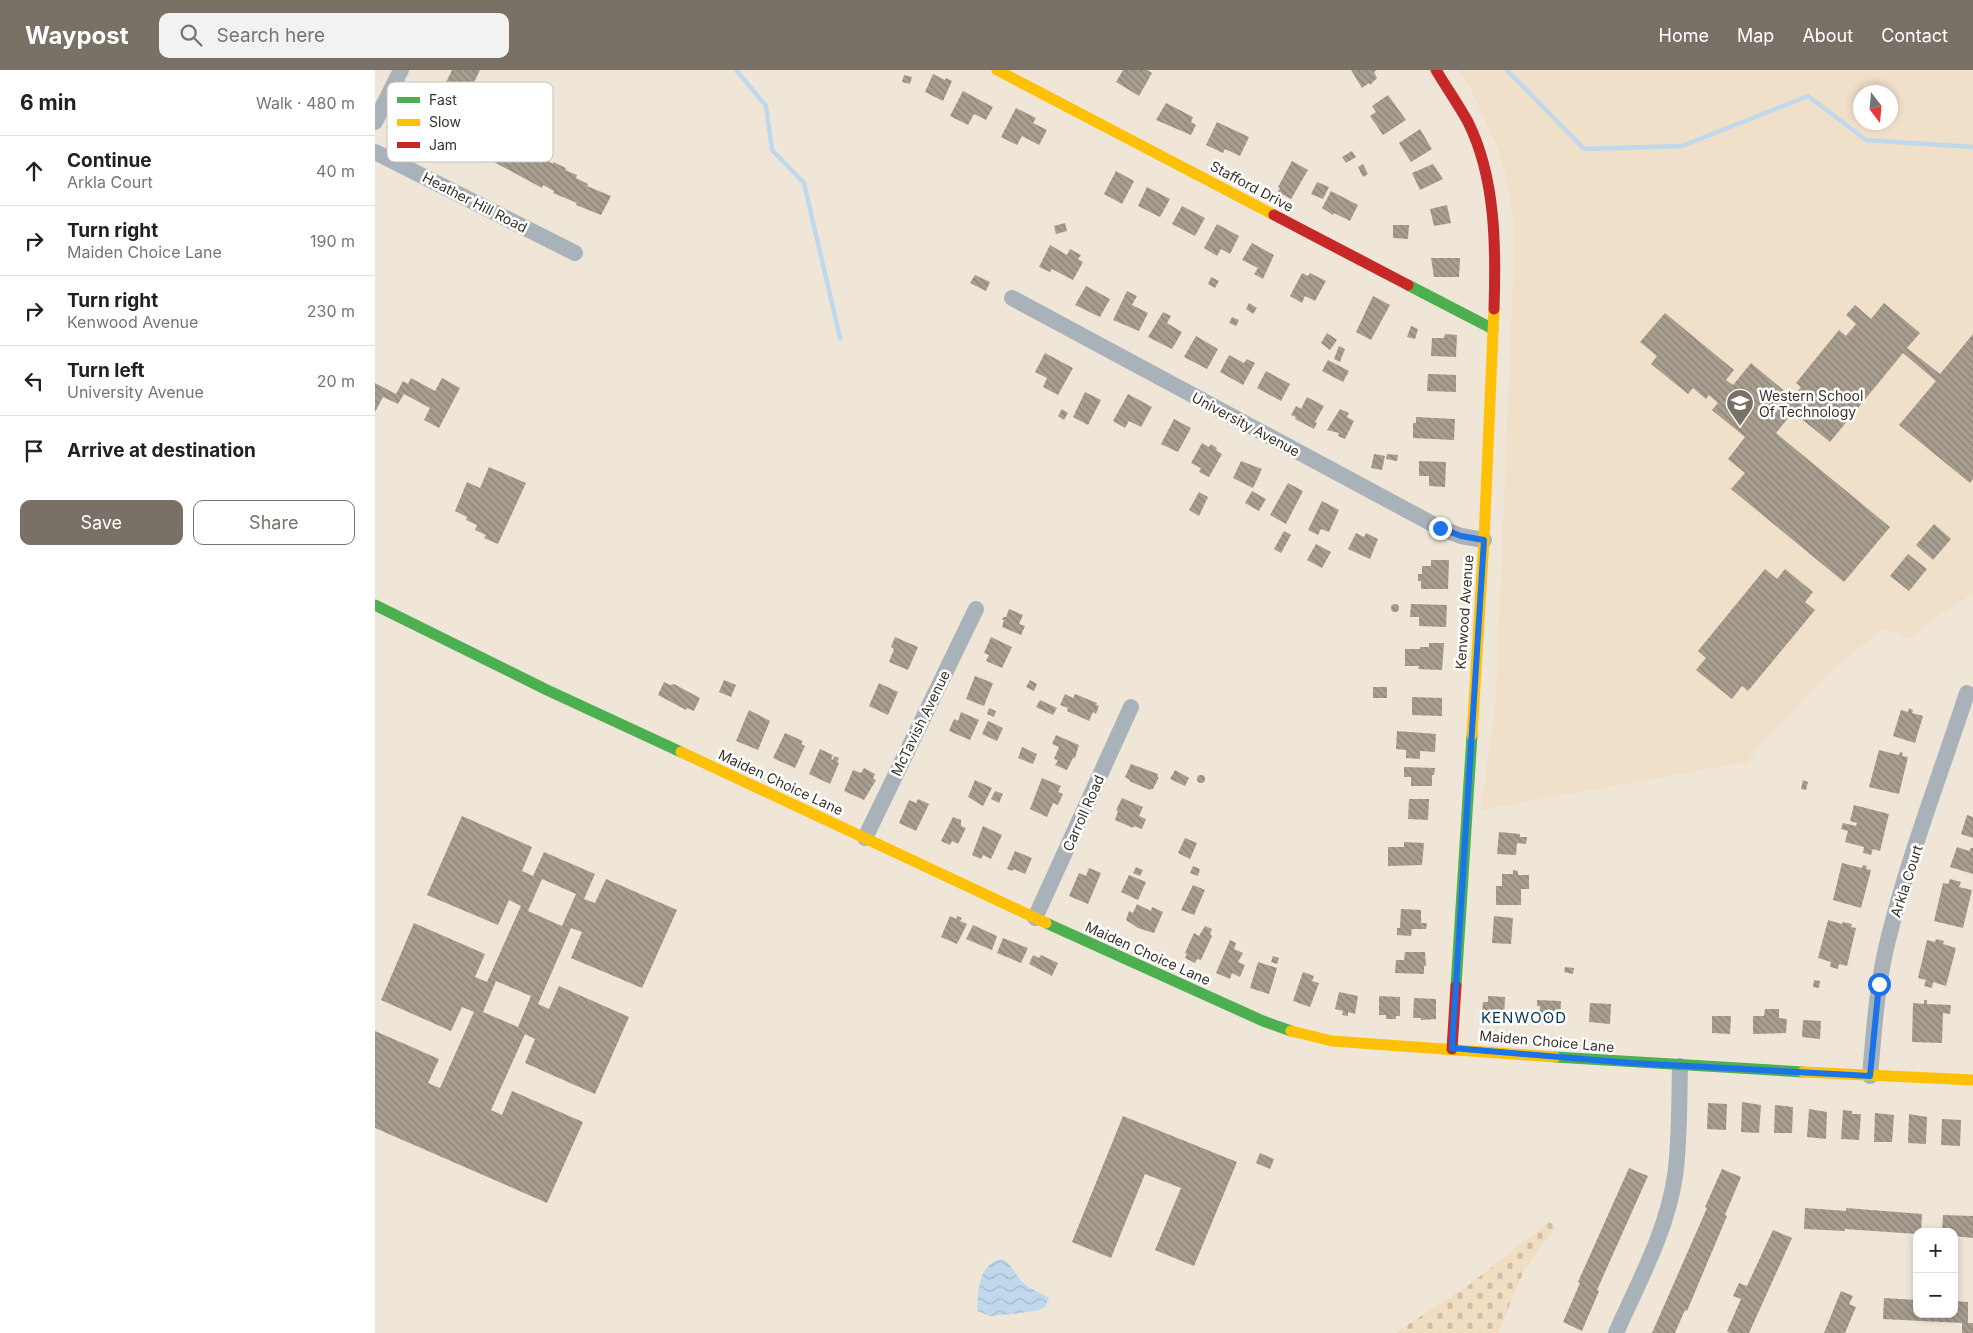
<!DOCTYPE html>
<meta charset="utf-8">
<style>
:root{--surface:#fff;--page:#f2f2f2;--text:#202124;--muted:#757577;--line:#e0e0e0;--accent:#797166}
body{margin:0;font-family:Inter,sans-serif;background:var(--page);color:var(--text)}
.controls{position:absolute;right:15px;bottom:15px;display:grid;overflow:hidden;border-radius:10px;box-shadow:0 2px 8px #0003}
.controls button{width:45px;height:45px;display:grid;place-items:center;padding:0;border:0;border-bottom:1px solid var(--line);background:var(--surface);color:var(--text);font:25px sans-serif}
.compass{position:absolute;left:1478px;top:15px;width:45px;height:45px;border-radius:50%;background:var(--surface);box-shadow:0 2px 8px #0003;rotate:164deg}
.stop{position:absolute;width:15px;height:15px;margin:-11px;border:4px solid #1a73e8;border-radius:50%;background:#fff}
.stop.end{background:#1a73e8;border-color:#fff;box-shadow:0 1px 5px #0008}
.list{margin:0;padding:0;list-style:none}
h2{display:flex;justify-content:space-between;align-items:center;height:65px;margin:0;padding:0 20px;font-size:21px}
h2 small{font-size:16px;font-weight:400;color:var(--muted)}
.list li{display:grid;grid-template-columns:32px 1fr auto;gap:15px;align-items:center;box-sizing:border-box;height:70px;padding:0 20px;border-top:1px solid var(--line)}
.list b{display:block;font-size:19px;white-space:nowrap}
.list p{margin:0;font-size:16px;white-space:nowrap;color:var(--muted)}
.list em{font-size:16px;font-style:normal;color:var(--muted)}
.actions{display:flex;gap:10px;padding:15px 20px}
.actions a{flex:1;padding:11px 0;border:1px solid var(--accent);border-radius:10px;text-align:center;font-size:18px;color:var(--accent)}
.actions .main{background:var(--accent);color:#fff}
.icon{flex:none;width:28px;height:28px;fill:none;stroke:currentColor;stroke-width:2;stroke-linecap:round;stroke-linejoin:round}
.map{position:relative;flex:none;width:1598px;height:1263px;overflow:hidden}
header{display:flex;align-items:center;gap:30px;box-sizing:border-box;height:70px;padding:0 25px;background:var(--accent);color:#fff}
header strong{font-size:24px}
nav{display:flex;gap:28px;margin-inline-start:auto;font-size:18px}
.search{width:350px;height:45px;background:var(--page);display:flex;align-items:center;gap:12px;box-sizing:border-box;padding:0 18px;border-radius:10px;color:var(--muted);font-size:19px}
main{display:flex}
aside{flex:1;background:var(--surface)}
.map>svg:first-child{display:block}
</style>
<header>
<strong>Waypost</strong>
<div class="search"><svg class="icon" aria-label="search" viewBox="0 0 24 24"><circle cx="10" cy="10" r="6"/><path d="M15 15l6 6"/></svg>Search here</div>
<nav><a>Home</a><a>Map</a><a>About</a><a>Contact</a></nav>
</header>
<main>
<aside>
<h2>6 min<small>Walk · 480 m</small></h2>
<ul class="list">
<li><svg class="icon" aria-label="ahead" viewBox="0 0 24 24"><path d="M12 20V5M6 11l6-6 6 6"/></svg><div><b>Continue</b><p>Arkla Court</p></div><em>40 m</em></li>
<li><svg class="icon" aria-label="right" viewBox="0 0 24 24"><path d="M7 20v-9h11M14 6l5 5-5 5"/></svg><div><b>Turn right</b><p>Maiden Choice Lane</p></div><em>190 m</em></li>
<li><svg class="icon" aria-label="right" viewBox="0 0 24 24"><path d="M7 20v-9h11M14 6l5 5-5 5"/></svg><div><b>Turn right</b><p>Kenwood Avenue</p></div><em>230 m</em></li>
<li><svg class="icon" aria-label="left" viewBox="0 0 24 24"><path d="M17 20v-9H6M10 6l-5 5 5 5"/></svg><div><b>Turn left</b><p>University Avenue</p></div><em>20 m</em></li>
<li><svg class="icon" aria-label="arrive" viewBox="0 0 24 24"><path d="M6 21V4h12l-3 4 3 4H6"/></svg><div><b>Arrive at destination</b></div></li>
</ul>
<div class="actions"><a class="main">Save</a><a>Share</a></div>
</aside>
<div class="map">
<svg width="1598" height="1263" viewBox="0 0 1598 1263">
<defs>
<pattern id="cemetery-stones" width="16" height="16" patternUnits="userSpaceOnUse" patternTransform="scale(1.25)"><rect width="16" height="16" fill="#f1ddc1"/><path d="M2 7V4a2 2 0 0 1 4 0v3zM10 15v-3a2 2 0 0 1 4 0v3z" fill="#cfbea6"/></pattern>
<pattern id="water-waves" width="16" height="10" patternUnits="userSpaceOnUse" patternTransform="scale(1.25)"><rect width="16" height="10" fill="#bfd8ec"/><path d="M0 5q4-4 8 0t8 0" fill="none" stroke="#a5baca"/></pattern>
<pattern id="building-back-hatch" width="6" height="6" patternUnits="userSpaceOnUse" patternTransform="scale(1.25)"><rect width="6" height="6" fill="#a89e90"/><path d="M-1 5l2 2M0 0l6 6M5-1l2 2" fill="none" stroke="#8a8176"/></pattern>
</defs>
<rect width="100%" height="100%" fill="#efe6d8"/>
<!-- built -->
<path fill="#f1e0c9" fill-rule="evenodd" d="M1084,0H1598V524L1571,540L1534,569L1509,559L1466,592L1394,665L1372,692L1106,740L1121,627L1140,160L1131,105L1122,77L1096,19ZM1486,22H1516V52H1486Z"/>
<!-- cemetery -->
<path fill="url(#cemetery-stones)" d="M1174,1152L1181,1157L1150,1198L1123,1263H1020L1094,1215Z"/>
<!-- water -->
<path fill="url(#water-waves)" d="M627,1189C636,1193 640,1204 646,1211C654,1219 665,1222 674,1228L670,1237L664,1240L639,1244L616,1246L602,1241C603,1221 603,1194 627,1189Z"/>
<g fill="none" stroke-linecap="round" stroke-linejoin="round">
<!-- stream -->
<path stroke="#bfd8ec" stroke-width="4.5" d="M361,0L391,36L397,80L429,113L465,268
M1132,0L1209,79L1307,76L1433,26L1491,70L1598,77"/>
</g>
<!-- building -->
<path fill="url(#building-back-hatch)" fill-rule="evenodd" d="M77,0H105L72,69L49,58Z
M748,0H772L777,3L764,26L741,12Z
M976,0H1002L999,2L1002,8L995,15L994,13L987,18Z
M558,4L570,10L571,8L577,11L568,31L550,22Z
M529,5L537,7L535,14L527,12Z
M588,21L618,37L611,50L599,44L593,55L575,46Z
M1013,25L1031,50L1008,65L995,46L1001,42L997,36Z
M791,33L818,47L816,52L821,55L816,65L781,50Z
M641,38L661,48L658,53L672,60L664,75L647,66L642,75L626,67Z
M842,52L874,67L865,86L850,79L848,83L831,75Z
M1045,59L1057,79L1036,92L1024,73Z
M130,69L143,75L145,71L155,76L153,81L154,80L178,94V92L191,98L190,100L202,105L201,108L213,114L212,116L236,126L226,145L201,135L202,133L178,123L179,121L168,115L167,118L119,92Z
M977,81L981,87L971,93L967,87Z
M917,91L933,100L916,129L903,122L905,118L903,117Z
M988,94L993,104L988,107L983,97Z
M1058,94L1068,109L1045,120L1037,103Z
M741,101L759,111L747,134L729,124Z
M942,112L954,117L948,129L936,124Z
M772,117L795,129L785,147L763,136Z
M956,121L983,135L975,151L959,143L958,145L947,138Z
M1072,135L1076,153L1059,156L1055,139Z
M807,136L830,148L820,166L797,154Z
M690,153L692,161L681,164L679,156Z
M842,154L864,166L855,184L846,179L842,186L829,178Z
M1018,155H1034L1033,169L1018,168Z
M877,173L899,185L888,209L879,204L883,198L867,190Z
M675,175L692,185L695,179L706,185L703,189L708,192L698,210L677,199L675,202L664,197Z
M1056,188H1085L1084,207H1059Z
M927,203L933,206L935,203L951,211L940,231L930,226L927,233L915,226Z
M600,205L615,212L611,221L595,213Z
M836,207L844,211L840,218L833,214Z
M711,216L735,229L725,247L700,235Z
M752,221L762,226L757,235L773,243L764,261L738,250Z
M998,226L1015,235L996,270L981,262Z
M874,233L882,238L878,244L871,239Z
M1509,233L1545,263L1532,278L1565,304L1598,264V409L1595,413L1524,355L1561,311L1528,283L1455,372L1418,342L1401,363L1515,457L1469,512L1356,419L1370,403L1353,389L1370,367L1337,340L1343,333L1334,325L1331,329L1318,318L1313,324L1276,294L1282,286L1265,272L1290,243L1359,300L1351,310L1358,315L1376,293L1418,328L1426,317L1421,313L1464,260L1471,266L1481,254L1471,245L1480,235L1496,249Z
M788,242L796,246L792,253L807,262L797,279L773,267Z
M857,247L864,250L861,256L854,253Z
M1036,256L1043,259L1040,269L1032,267Z
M952,263L962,270L955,280L946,273Z
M1070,264L1082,265L1081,287L1056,286L1057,268H1069Z
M821,266L843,279L832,299L809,287Z
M964,276L970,279L965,292L959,289Z
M670,283L698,298L683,325L668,317L672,308L660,302Z
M854,285L869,293L872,289L880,293L868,315L845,302Z
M953,290L974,301L968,312L947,301Z
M891,301L915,314L906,331L882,318Z
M1053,304L1081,305V322L1052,321Z
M36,308L60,321L67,308L85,318L64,358L49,350L55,338L29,324L23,334L8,327L0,342V313L21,324L28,311L33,314Z
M710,322L726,330L713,355L698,347Z
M753,324L777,337L766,357L754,351L750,358L738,351Z
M932,327L949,336L940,352L942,353L939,359L920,349L921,347L916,345L921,336L926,339Z
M687,339L693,343L689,350L683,346Z
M965,339L974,343L972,347L979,351L970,369L963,366L964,363L952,360Z
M1041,347L1080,349L1079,370L1038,368V353H1041Z
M799,349L816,358L803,382L786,374Z
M827,373L834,377L836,374L842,378L841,380L847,384L834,407L824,402L826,398L816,393Z
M999,384L1010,386L1007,400L996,398Z
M1012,384L1023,385L1022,391L1011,389Z
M866,391L887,399L878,418L858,408Z
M1044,391L1071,392L1070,417L1054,416V406H1044Z
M114,397L151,413L123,474L109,468L111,465L100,460L102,455L91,450L92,447L80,441L92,412L105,418Z
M913,413L928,421L911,454L895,445Z
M877,421L891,429L884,441L870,433Z
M824,422L833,427L824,446L814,440Z
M947,431L964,440L954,462L946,459L943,465L933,460Z
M1559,454L1576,469L1558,490L1541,475Z
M909,461L916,465L906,483L899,479Z
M981,463L989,467L991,463L1003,469L995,489L973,479Z
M941,474L956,482L947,498L932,490Z
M1533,484L1552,499L1534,521L1515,506Z
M1056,490H1074L1073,519H1046V511H1043V504H1047V496H1056Z
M1390,499L1402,509L1410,499L1438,522L1430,532L1440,540L1373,621L1367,616L1357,629L1321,600L1331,588L1323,581Z
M1036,534L1072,535L1071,557L1044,556V547H1035Z
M1016 538a4 4 0 1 1 8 0a4 4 0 1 1-8 0Z
M634,539L648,545L644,554L650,556L646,565L627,557L629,550H627L628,547H631Z
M520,567L543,577L533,600L514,592L519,579L516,577Z
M616,567L637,577L627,598L611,591L614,585L609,583Z
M1054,573H1069L1067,600L1043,599L1044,596H1030V579H1045V577H1054Z
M600,606L618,613L609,636L591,629Z
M349,610L361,615L356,627L344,622Z
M655,610L662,614L659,621L651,617Z
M289,612L295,615L299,614L325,628L319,641L312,638L311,640L283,625Z
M504,613L523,622L513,645L494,636Z
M998,617H1012V628H998Z
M690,624L698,628L700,624L722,633L721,635L724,636L721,644L718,642L714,651L692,641L693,638L685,635Z
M1037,627L1067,628V646L1037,645Z
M665,630L682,638L678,645L661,637Z
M614,638L621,641L619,647L612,644Z
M1534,638L1538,640L1537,643L1548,646L1540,673L1518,666L1526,640L1533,642Z
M374,640L395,651L383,680L361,671Z
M586,642L604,650L595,670L574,661L579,649L583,651Z
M613,651L628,658L622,671L607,664Z
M1022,661L1061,664L1060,682L1045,681V689L1031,688V680L1021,679Z
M410,663L428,671L426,674L430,676L420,698L398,688Z
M681,665L704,675L700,688H698L692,700L680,695L683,690L679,689L684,677L677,674Z
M647,677L662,684L658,694L643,688Z
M445,679L458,685L456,689L458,690L459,686L464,688L462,692L464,693L455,714L434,704Z
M1504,680L1524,685L1525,682L1528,683L1527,686L1533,687L1524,724L1494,717Z
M756,694L783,704L782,707H784L778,719H776L775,720L754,711L755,710L750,707Z
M1029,697L1060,698L1059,705H1057V716H1036V707H1029Z
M489,698L500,704L498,709L501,710L489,730L469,721L478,700L486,703Z
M800,700L814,708L810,716L795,709Z
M822 709a4 4 0 1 1 8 0a4 4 0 1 1-8 0Z
M667,708L686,716L683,722L688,724L683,735L678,733L672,747L655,739Z
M600,710L617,718L608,736L593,727Z
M1428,710L1433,712L1431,720L1426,719Z
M620,721L628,724L624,733L616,729Z
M747,728L768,737L764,746L771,749L767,759L759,756L758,758L740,750L743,741L741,740Z
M543,729L554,734L541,761L524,753L534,730L541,733Z
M1034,729H1054L1053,750L1033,749Z
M1479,735L1514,744L1505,781L1498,779L1496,785L1488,783L1489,777L1470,772L1473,761L1466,759L1468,753L1481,756L1482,753L1475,751Z
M1592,745L1598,747V768L1586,764Z
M87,746L157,777L147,801L158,806L169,782L220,804L209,829L220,833L231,809L302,840L267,918L196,888L207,862L196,858L163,934L174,939L184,916L254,947L220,1024L150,993L160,969L150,964L116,1040L127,1045L137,1021L208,1052L172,1133L0,1058V961L64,989L53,1013L65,1018L99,942L87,937L76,961L6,930L39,853L110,884L100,907L112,912L146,836L134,830L123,855L52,825ZM167,809L201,824L187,856L153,841ZM121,911L156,926L143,957L108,942Z
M578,747L586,750V756L591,758L583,774L577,771L575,775L566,771Z
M608,756L627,765L616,789L608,785L606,789L597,785Z
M1124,762L1145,764V767H1152L1151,774L1142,773L1141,785L1122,784Z
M810,768L822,773L815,789L803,783Z
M1029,772L1049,773L1047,795L1013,796V777H1029Z
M1582,777L1594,781L1596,778H1598V804L1575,797Z
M640,781L657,788L650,804L639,799L638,801L632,799Z
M1467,793L1487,798L1488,795L1492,796L1491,799L1496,800L1486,838L1458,830Z
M818,796L825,799L823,806L815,803Z
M761,797L768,800L765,806L758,803Z
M714,798L726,803L713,834L694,826L704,803L711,806Z
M1138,800L1143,801V805H1154V819H1146V835H1121V816H1127V804H1138Z
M754,805L771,812L763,830L746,822Z
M1575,809L1586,812L1584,817L1597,820L1588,858L1559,851L1568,813L1573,814Z
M818,815L830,820L819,845L806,840Z
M762,834L776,841L777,837L788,842L779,863L763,858L751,850L754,841L758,843Z
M1026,839L1046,840V853H1052L1051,859H1037L1036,866L1022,865V858H1025Z
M575,846L581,849L582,846L587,848L585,851L592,854L582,874L566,867Z
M1119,846L1138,848L1136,874L1117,873Z
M1453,850L1467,854L1468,852L1477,854L1476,857L1481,858L1472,896L1464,894L1463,899L1455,897L1456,892L1443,888Z
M598,855L622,866L617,880L591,869Z
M830,856L837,859L835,864L837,866L826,890L822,889L820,893L810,888L812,884L810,883L819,863L824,866Z
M628,868L653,878L646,893L622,883Z
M1561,869L1569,871L1568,874L1581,878L1571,916L1558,912L1557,918L1549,916L1551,910L1543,908L1552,870L1560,872Z
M855,870L861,873L859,879L868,883L863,892L870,895L865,907L857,903L855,909L841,903Z
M1030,882H1050L1051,896H1049V904L1020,903L1021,890H1029Z
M658,885L664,888L666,885L683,893L677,906L654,894Z
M898,886L904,888L902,894L896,892Z
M883,892L902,898L894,924L875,918Z
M1190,897L1199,898L1198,904L1189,902Z
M928,902L939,906L937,911L944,913L935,937L918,931Z
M1439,910L1445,911L1444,918L1438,917Z
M964,922L983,926L980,944L973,942V946L967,945L968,941L960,939Z
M1004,926L1025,927V946H1021V949H1011V945H1004Z
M1113,926L1130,927L1129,951L1112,950L1113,942L1107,941L1108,932H1113Z
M1039,928L1061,929V949L1046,950V948H1038Z
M1162,930L1186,931L1185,951H1174V952L1164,950L1165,936H1162Z
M1549,930H1552V934L1576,935L1575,944L1568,943L1567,973L1537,972L1538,933L1549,934Z
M1215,933L1236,934L1235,954L1214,952Z
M1390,939H1404V948L1412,949L1411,963L1378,964V946H1389Z
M1337,946H1356L1355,964L1337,963Z
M1428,950L1446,951L1445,969L1427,967Z
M1367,1032L1386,1035L1384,1063L1366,1062Z
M1333,1033L1352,1034L1351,1060L1332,1059Z
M1400,1035L1418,1037L1417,1063H1399Z
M1434,1039L1452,1042L1451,1069L1432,1067Z
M1468,1040L1477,1041V1044H1486L1484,1070L1466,1069Z
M1500,1043L1519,1045L1517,1072H1499Z
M1534,1044L1552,1047L1551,1074L1533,1073Z
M748,1046L862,1092L819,1196L780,1180L806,1118L770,1104L736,1188L697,1172Z
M1567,1049L1586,1050L1585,1076L1566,1075Z
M885,1083L899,1089L895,1099L881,1093Z
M1254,1098L1273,1106L1222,1220L1224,1221L1207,1261L1188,1252L1205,1213L1203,1212Z
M1347,1099L1366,1107L1350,1145L1352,1146L1312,1241L1310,1240L1300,1263H1277L1332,1138L1330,1137Z
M1430,1138L1471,1141V1138L1547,1144L1546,1162H1542V1164L1470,1159V1161L1429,1159Z
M1568,1145L1598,1146V1168L1579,1166V1162H1567Z
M1398,1160L1417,1168L1374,1263H1355L1352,1261L1366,1229L1358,1226L1364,1213L1372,1216Z
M1466,1221L1478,1226L1474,1234L1481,1237L1470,1263H1449Z
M1509,1228L1542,1230V1244H1579V1231L1593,1232V1253H1598V1263H1587V1253L1508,1249Z"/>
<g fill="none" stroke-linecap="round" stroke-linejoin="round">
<!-- street -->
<path stroke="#a9b2b9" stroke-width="16" d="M0,52L26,0
M0,82L200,183
M637,228L1065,458L1086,466L1109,470
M490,768L601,539
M660,848L756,637
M1495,1006C1499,960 1502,912 1514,866C1534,785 1566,703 1592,623
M1241,1263C1263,1213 1292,1161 1300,1106C1305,1070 1304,1032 1305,996"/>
<!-- fast -->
<path stroke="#4caf50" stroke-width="11" d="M1033,215L1118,259
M0,535L172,620L306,682
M671,853L888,951L916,961
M1081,916L1097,665
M1180,987L1428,1002"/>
<!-- slow -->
<path stroke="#ffc107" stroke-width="11" d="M622,0L899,145
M1097,665L1109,470L1119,239
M306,682L671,853
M916,961L957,971L1180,987
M1428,1002L1598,1010"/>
<!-- jam -->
<path stroke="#c62828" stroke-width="11" d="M1061,0C1071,17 1083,34 1093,52C1121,108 1121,178 1119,239
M899,145L1033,215
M1077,979L1081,916"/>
</g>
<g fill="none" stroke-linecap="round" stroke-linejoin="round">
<!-- route -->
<path stroke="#1a73e8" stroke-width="6" d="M1065,458L1086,466L1109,470L1077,978L1256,993L1495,1006L1504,914"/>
</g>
<!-- icons -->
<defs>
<symbol id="school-pin" viewBox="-11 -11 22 30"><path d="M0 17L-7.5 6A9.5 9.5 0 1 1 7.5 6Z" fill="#797166" stroke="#fff"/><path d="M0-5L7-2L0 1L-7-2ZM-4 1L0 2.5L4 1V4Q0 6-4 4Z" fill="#fff"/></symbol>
</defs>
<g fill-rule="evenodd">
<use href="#school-pin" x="1349" y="317" width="32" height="43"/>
</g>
<g text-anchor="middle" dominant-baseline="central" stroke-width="5" stroke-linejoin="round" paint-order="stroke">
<!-- street labels -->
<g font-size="14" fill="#393228" stroke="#fff">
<text transform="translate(877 116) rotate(28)">Stafford Drive</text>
<text transform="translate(100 132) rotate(27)">Heather Hill Road</text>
<text transform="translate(871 354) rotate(28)">University Avenue</text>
<text transform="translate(1089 542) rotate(-86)">Kenwood Avenue</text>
<text transform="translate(545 653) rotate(-64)">McTavish Avenue</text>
<text transform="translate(406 712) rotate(25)">Maiden Choice Lane</text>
<text transform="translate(708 743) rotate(-66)">Carroll Road</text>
<text transform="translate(1531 811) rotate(-72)">Arkla Court</text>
<text transform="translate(773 883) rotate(24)">Maiden Choice Lane</text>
<text transform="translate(1172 971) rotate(5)">Maiden Choice Lane</text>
</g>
<!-- poi labels -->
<g font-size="14" fill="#393228" stroke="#fff" text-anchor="start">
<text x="1384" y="325">Western School<tspan x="1384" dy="16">Of Technology</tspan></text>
</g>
<!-- neighbourhood labels -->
<g font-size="15" letter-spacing="1" fill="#003457" stroke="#fff">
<text x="1149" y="947">KENWOOD</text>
</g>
</g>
<!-- legend -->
<rect x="12" y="12" width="166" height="80" rx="8" fill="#fff" stroke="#c4c2be" stroke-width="1"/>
<rect x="22" y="27" width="23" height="6" fill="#4caf50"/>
<rect x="22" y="49" width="23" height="7" fill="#ffc107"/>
<rect x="22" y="72" width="23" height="6" fill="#c62828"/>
<g font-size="14" fill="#393228">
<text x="54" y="35">Fast</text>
<text x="54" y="57">Slow</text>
<text x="54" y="80">Jam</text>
</g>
</svg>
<div class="controls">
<button>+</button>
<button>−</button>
</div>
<svg class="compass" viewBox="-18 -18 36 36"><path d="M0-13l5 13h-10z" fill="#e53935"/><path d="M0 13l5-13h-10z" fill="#757577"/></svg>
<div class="stop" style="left:1504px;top:914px"></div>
<div class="stop end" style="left:1065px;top:458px"></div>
</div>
</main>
